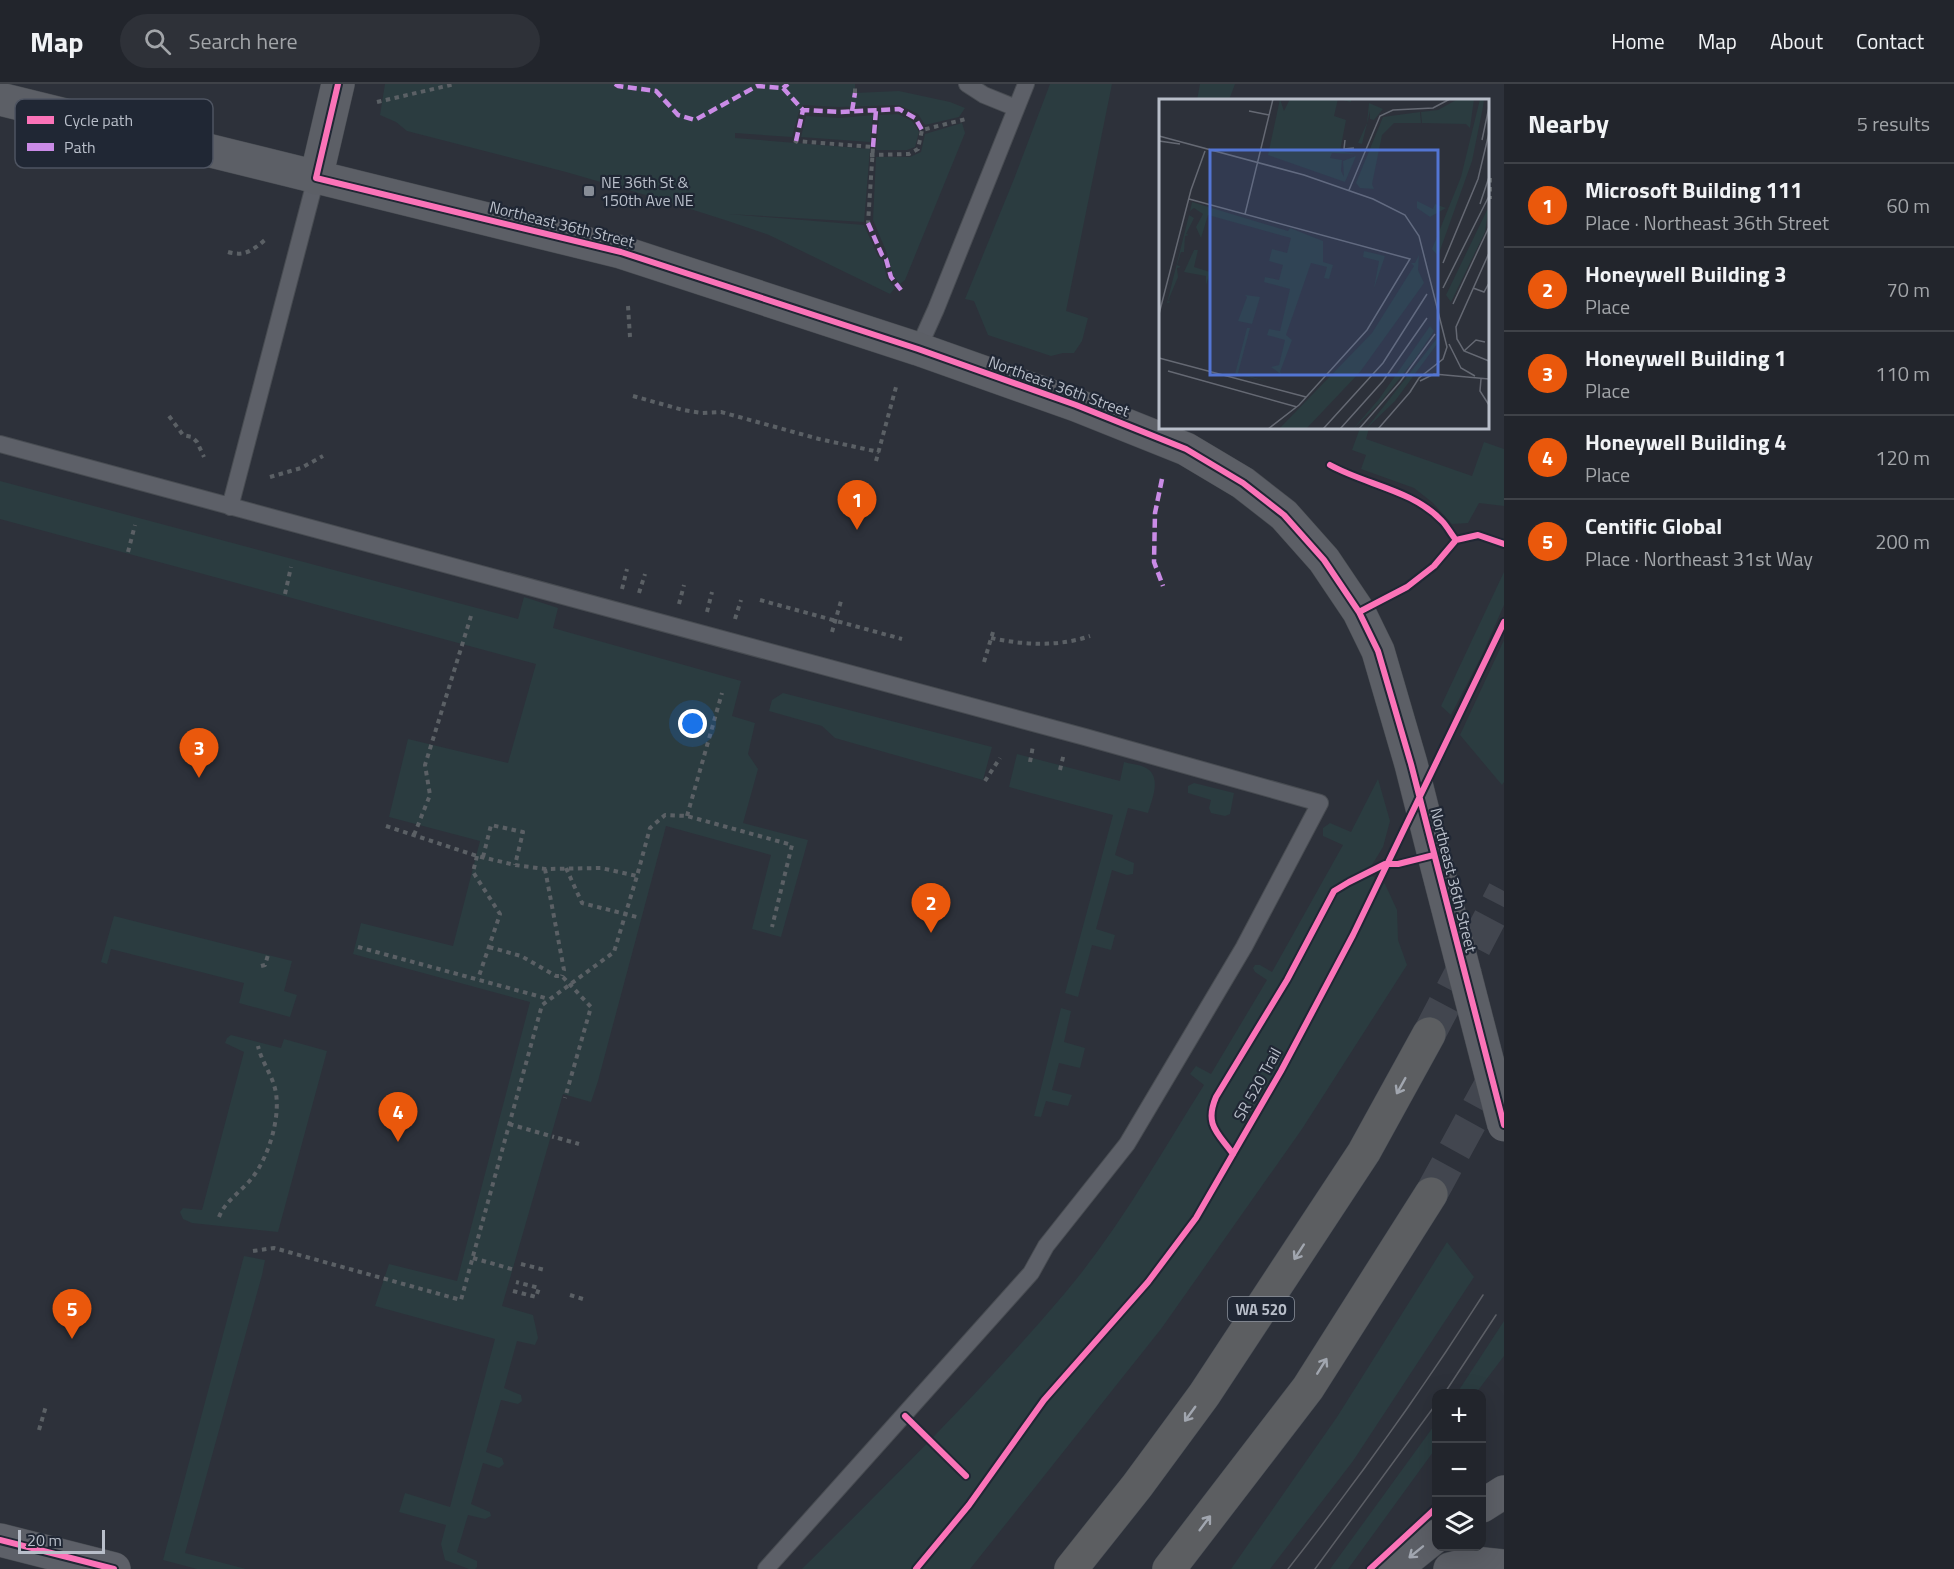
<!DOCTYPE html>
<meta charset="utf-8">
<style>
:root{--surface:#22252c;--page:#2e3138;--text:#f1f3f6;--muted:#a2a5a9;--line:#3f4248;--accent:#ea580c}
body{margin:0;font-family:"Titillium Web",sans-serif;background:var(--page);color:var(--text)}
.controls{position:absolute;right:18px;bottom:18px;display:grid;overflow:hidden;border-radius:12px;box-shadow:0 6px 24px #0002}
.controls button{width:54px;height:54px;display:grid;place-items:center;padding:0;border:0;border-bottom:2px solid var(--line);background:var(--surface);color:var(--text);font:30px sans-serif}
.scale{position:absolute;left:18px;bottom:15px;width:87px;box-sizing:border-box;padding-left:6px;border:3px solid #b8bec9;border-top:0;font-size:16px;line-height:21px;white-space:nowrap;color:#b8bec9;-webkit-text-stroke:4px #202734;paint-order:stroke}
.you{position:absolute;left:693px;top:640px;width:21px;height:21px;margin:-15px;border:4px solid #fff;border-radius:50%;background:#1a73e8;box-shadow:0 0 0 9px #1a73e833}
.badge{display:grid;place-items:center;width:39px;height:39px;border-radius:50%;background:var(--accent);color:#fff;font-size:20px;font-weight:700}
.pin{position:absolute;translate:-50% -50px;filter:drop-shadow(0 2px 3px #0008)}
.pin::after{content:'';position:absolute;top:32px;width:21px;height:18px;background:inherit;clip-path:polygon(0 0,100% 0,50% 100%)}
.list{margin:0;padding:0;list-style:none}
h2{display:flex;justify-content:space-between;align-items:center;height:78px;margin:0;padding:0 24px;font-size:26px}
h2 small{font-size:20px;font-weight:400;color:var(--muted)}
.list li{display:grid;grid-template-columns:39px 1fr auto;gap:18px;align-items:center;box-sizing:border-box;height:84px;padding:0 24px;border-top:2px solid var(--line)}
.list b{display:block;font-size:22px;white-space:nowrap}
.list p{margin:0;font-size:20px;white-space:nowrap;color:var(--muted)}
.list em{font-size:20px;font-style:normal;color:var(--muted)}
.icon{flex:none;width:33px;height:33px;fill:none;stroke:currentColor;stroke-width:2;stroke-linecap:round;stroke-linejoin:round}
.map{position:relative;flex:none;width:1504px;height:1485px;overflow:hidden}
header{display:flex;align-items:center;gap:36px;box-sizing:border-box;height:84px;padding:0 30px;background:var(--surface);border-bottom:2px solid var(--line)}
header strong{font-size:28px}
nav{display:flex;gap:33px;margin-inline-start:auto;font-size:21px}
.search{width:420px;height:54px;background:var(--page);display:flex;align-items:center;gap:15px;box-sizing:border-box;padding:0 21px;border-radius:33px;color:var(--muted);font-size:22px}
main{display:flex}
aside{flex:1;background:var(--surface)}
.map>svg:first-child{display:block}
</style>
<header>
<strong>Map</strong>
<div class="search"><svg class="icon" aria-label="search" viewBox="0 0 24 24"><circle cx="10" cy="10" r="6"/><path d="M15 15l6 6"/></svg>Search here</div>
<nav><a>Home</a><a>Map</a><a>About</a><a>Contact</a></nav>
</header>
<main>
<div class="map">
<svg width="1504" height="1485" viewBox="0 0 1504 1485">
<rect width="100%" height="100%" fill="#2d313a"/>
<!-- green -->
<path fill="#2b3c40" d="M385,0H855V9L899,7L950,18L965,24L959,33L925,41L918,30L899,21L838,23L803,21L799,28L792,53L735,49V54L870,65L864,138L728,130L864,141L878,172L883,177L887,194L895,204L890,210L769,151L728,137L656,114L566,88L407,47L396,38L380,31Z
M1050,0H1112L1066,227L1088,234L1082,257L1074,269H1063L1051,272L988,251L974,217L965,215L1014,95Z
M1200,0H1235L1229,16H1197Z
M898,30L912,37L919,48L915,63L907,66H876L879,31Z
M873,31L870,58L801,53L806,32L840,34Z
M962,39L965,49L905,196L900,200L893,191L886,167L873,136L876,73H910L921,68L925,50Z
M1360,344H1369L1366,355L1472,392L1484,358L1504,365V422L1479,419L1468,439L1452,440L1433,419L1414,404L1361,385L1366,371L1352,366Z
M0,397L518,535L524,513L558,524L553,544L741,597L732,632L755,639L748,670L758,685L743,739L808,756L781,853L752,845L771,771L666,742L598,997L591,1018L563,1010L502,1222L533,1231L538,1254L535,1261L517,1257L504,1304L521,1311L522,1317L518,1320L501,1316L486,1368L502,1374L504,1380L499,1384L483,1379L471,1420L490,1428L491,1432L485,1435L468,1431L457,1468L477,1477V1483L475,1485H469L445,1476L441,1460L446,1441L399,1428L405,1409L450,1423L495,1255L375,1222L389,1180L457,1197L530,918L353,870L361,839L453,862L480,757L389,733L408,655L508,679L536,580L0,435Z
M1504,488V521L1482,571L1451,631L1441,622Z
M1504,556V698L1502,701L1460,651Z
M783,609L992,663L983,696L835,654L822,642L769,627L772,616Z
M1017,670L1120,697L1124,678C1130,680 1138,680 1144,683C1163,691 1152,715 1148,729L1128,724L1115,771L1134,779L1133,790L1127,791L1112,786L1096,845L1115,851L1111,866L1092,861L1078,913L1065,909L1113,731L1009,703Z
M1378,695L1390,737L1383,763L1367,789L1385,800L1397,826L1398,856L1407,881L1302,1045L1161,1245L970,1485H802C892,1395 983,1306 1065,1209C1119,1145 1160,1071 1204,1001L1190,990L1196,982L1211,990L1267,896L1255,888L1253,884L1255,881H1260L1272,888L1343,761L1323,752V744L1330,739L1351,748Z
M1194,699L1234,709L1230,730L1225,732L1211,729L1209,724L1211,716L1188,709V702Z
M114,832L292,877L284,907L297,911L290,933L239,919L244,899L111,865L107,880L101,878Z
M1061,924L1071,927L1064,958L1085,964L1080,984L1059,979L1052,1006L1072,1011L1068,1022L1046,1017L1041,1033L1034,1032Z
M231,951L281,964L284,955L327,967L278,1148L192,1139L183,1135L180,1128L183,1124L202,1126L244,968L225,959L227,954Z
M1447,1158L1474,1193L1353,1377L1270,1485H1231L1337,1333Z
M244,1172L265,1176L262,1191L185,1469L246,1485H197L163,1476Z
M1504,1237V1272L1476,1309H1457Z
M1436,1339V1364L1348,1485H1330Z"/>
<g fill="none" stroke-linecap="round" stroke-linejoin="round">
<!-- highway-tunnel -->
<path stroke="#42464f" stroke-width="33" stroke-dasharray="33 16" stroke-linecap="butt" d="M1429,950L1504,807
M1431,1110L1503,978"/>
<defs>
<path id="lane" d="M967,0L984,11L1016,24
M918,265L936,225L1026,0
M0,360L1085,653L1320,719L1244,863L1127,1060L1046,1162L1031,1189L766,1485
M230,423L316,94"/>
<path id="street" d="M0,1456L114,1485"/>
<path id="secondary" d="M0,15L621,168L918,265L1076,321L1186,365L1243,399L1284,431L1324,476L1359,528L1378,567L1411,680L1434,771
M316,94L338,0
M1482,1422L1504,1408
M1395,1485L1436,1452
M1450,1485L1474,1479L1504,1482"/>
<path id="highway" d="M1071,1485L1137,1402L1204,1311L1364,1068L1429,950
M1169,1485L1308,1304L1431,1110"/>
</defs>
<!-- lane casing -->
<use href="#lane" stroke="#484c52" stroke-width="18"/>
<!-- street casing -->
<use href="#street" stroke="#484c52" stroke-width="34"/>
<!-- secondary casing -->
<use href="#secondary" stroke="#484c52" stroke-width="34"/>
<!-- highway casing -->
<use href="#highway" stroke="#494e55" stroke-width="34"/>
<!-- path -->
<path stroke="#5b6065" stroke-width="4" stroke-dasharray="4.5 4.5" stroke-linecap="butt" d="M855,9V0
M377,18L455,0
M795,59L796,57L873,63L868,139
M870,71L909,70L918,65L922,46L966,35
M1490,94V115
M228,168C245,173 253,166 266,155
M628,222L630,253
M633,312L683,326L701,329L721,328L819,355L879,368
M169,332L183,351L192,353L197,358L204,373
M876,377L896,303
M270,393L301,384L323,372
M128,468L135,441
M622,505L627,485
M639,509L645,490
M285,510L291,483
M760,516L902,555
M679,520L684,501
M707,528L712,508
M735,535L741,516
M832,548L841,517
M991,554C1024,561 1058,563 1090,552
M984,578L993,548
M1030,678L1033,662
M1060,686L1064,669
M985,697L1000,674
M687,732L722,609
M386,742L477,772L515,781L545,785L601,784L637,792
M414,751L430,711L425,681L471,532
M477,772L473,788L500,830L478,895
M483,773L491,741L523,748L515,781
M566,784L582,819L637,833
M545,785L564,886L562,892
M358,863L549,915
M489,863L521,872L556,892H562L591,923L565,1014
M261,882L265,881L268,871
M509,1040L554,1053
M558,1054L579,1060
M219,1133C225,1117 241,1108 252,1094C269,1073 283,1028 274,1001C270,988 261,976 258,962
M253,1167L274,1164L461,1216L542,921L614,868L637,792L650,744L665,731L687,732L792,761L772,843
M473,1174L515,1186
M521,1180L545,1186
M513,1207L536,1213L539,1204L516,1198
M570,1211L583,1215
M39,1346L46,1322"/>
<!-- lane -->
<use href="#lane" stroke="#5d6068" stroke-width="16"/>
<!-- street -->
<use href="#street" stroke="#5d6068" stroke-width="33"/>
<!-- secondary -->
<use href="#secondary" stroke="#5c5f66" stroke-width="33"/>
<!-- highway -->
<use href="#highway" stroke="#5c5e61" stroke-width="33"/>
<!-- tram -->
<path stroke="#5c5f66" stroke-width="1.5" d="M1444,1310L1496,1231
M1288,1485C1357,1397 1423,1305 1483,1211
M1315,1485L1436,1320"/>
<defs>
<path id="secondary-bridge" d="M1434,771L1504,1041"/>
</defs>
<!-- secondary-bridge casing -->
<use href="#secondary-bridge" stroke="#484c52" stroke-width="34" stroke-linecap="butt"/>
<!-- secondary-bridge -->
<use href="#secondary-bridge" stroke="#5c5f66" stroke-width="33"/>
<!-- quiet -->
<path stroke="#ca8be6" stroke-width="4.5" stroke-dasharray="9 4.5" stroke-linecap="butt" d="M615,0L618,2L656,7L678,31L695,36L757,2L783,4L788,0
M783,4L803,26L840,28L899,25L915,34L922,46
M852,27L855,9
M796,57L803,26
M873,63L876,26
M868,139L882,171L886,175L891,193L901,206
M1162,395L1155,429L1154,478L1163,502"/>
<defs>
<path id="cycleway" d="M338,0L316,94L621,168L918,265L1076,321L1186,365L1243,399L1284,431L1324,476L1359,528L1378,567L1411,680L1504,1041
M1330,381C1366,401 1413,406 1442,437C1447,442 1451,450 1456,456
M1359,528L1407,503L1434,482L1456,456L1478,451L1504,460
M1233,1070C1218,1049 1204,1041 1216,1013L1287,896L1334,807L1349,798L1385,780H1398L1434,771
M905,1332L966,1392
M0,1456L114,1485
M916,1485L969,1421L1044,1316L1148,1198L1196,1134L1281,987L1353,851L1504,538
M1370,1485L1436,1424"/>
</defs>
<!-- cycleway casing -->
<use href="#cycleway" stroke="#202734" stroke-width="10"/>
<!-- cycleway -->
<use href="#cycleway" stroke="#fb73b8" stroke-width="6"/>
</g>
<!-- one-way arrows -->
<defs><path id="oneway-shaft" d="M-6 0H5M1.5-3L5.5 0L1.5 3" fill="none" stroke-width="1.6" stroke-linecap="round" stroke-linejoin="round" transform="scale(1.5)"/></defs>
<g stroke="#a1a6af">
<use href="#oneway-shaft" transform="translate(1401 1002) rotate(119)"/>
<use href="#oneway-shaft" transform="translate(1299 1168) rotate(123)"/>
<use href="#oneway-shaft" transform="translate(1322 1282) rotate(-58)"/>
<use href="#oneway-shaft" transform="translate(1190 1330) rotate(126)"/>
<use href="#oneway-shaft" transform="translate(1205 1439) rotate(-53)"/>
</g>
<use stroke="#a1a6b0" href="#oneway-shaft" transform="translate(1416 1468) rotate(141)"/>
<!-- markers -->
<rect fill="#878d97" stroke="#202734" stroke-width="2" x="583" y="101" width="12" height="12" rx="3"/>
<g text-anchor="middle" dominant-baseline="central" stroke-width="4.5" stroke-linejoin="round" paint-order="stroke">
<!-- shield labels -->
<rect fill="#202734" stroke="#8a919c" stroke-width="1.5" x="1228" y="1213" width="66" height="24" rx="4.5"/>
<g font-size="15" font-weight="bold" fill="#b8bec9">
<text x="1261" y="1225">WA 520</text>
</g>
<!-- poi labels -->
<g font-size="16" fill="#b8bec9" stroke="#202734" text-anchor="start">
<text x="601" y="98">NE 36th St &amp;<tspan x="601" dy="18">150th Ave NE</tspan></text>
</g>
<!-- street labels -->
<g font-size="16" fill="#b8bec9" stroke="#202734">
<text transform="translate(562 140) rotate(14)">Northeast 36th Street</text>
<text transform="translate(1059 302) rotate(20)">Northeast 36th Street</text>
<text transform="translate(1454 796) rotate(76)">Northeast 36th Street</text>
<text transform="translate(1257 1000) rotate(-61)">SR 520 Trail</text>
</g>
</g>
<!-- overview -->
<g transform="translate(1159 15)">
<rect width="330" height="330" fill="#2d313a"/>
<path d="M121,0L125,12L131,0H192V3L179,0L175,17L187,21L181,52L197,55L173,54L171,59L183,61L182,72L185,78L184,62L197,57L186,83L109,56ZM299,0H315L311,29L307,25L263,24L262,13L279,11ZM321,0H325L324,8L313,62L279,157L273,150L302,78ZM210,4L224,10L215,21L211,20V12L203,45L199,44L208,24ZM261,13L262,24H235L223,36L213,85L215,90L201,89L197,84L224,18ZM258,102L274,110L276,105L287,109L271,118L258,109ZM33,103L129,132L131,129L164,142V163L174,166L170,180L165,179L168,168L152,164L127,236L133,241L121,273L123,276L112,268L120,266L126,241L108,236L110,230L121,232L131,190L105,183L106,178L120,181L124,166L110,162L113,150L128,154L132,139L49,116L42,139L37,128L44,115L35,109L31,112ZM330,107L326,133L292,203L287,196ZM30,116L35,119L27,135L30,136L26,137L25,153H22L18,166L22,168L18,169L19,178L9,202L12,203L8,204ZM35,151H39L35,168L51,173L47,186V177L25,173ZM205,152L226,157L215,189L220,162L204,158ZM260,156L259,171L265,184L201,273L147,330H120L213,234L255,167L252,164H256ZM86,196L101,198L93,225L79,222L88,198ZM271,227L275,232L256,260L221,304L194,330L220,300ZM88,229H91L79,274L110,283L76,275ZM279,238L281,241L236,302L207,330Z" fill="#2b3c40"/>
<path fill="none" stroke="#656973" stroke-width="1.5" d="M90,12L110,16M0,37L145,76L214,100L246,116L260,137L288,248L284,260L260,279L251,293M186,41L185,50L195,49M323,41L330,8M0,42L21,45M190,91L221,17L234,11L274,9L291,0M30,100L251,160L208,231L140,306L109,330M321,105L330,78M86,115L114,0M330,154L297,228L298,240L305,252L330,262M284,164L319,80L330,34M284,189L330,97M314,189L325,193L330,184M294,205L330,128M0,215L32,91L46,52M290,245L302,269L316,277M305,252L317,241L326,243M0,259L147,298M9,272L138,308M322,280L321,292L330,306M261,282L275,275L330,280M164,330L224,264L268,195M181,330L224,282L268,219M200,330L241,283L276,235M219,330L252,292"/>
<path fill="#5375d3" fill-opacity="0.15" stroke="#5375d3" stroke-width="3" d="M51,51H279V276H51Z"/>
<rect width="330" height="330" fill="none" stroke="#b8bec9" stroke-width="3"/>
</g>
<!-- legend -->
<rect x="15" y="15" width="198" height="69" rx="9" fill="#202734" stroke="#4e5461" stroke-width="1.5"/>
<rect x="27" y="32" width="27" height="8" fill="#fb73b8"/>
<rect x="27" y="59" width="27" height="8" fill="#ca8be6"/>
<g font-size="16" fill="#b8bec9">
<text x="64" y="42">Cycle path</text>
<text x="64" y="69">Path</text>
</g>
</svg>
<div class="controls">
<button>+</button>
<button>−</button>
<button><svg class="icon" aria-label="layers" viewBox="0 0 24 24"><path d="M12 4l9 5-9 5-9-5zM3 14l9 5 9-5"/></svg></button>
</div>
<div class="scale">20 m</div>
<div class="you"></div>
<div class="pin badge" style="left:857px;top:446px">1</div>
<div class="pin badge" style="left:931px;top:849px">2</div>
<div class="pin badge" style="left:199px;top:694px">3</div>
<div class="pin badge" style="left:398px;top:1058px">4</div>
<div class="pin badge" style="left:72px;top:1255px">5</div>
</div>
<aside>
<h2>Nearby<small>5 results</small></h2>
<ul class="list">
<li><span class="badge">1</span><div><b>Microsoft Building 111</b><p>Place · Northeast 36th Street</p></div><em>60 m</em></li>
<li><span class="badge">2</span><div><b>Honeywell Building 3</b><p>Place</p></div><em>70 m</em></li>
<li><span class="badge">3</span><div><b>Honeywell Building 1</b><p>Place</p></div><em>110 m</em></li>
<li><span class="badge">4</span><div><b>Honeywell Building 4</b><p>Place</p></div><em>120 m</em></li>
<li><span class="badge">5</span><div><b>Centific Global</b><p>Place · Northeast 31st Way</p></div><em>200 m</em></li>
</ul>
</aside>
</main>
